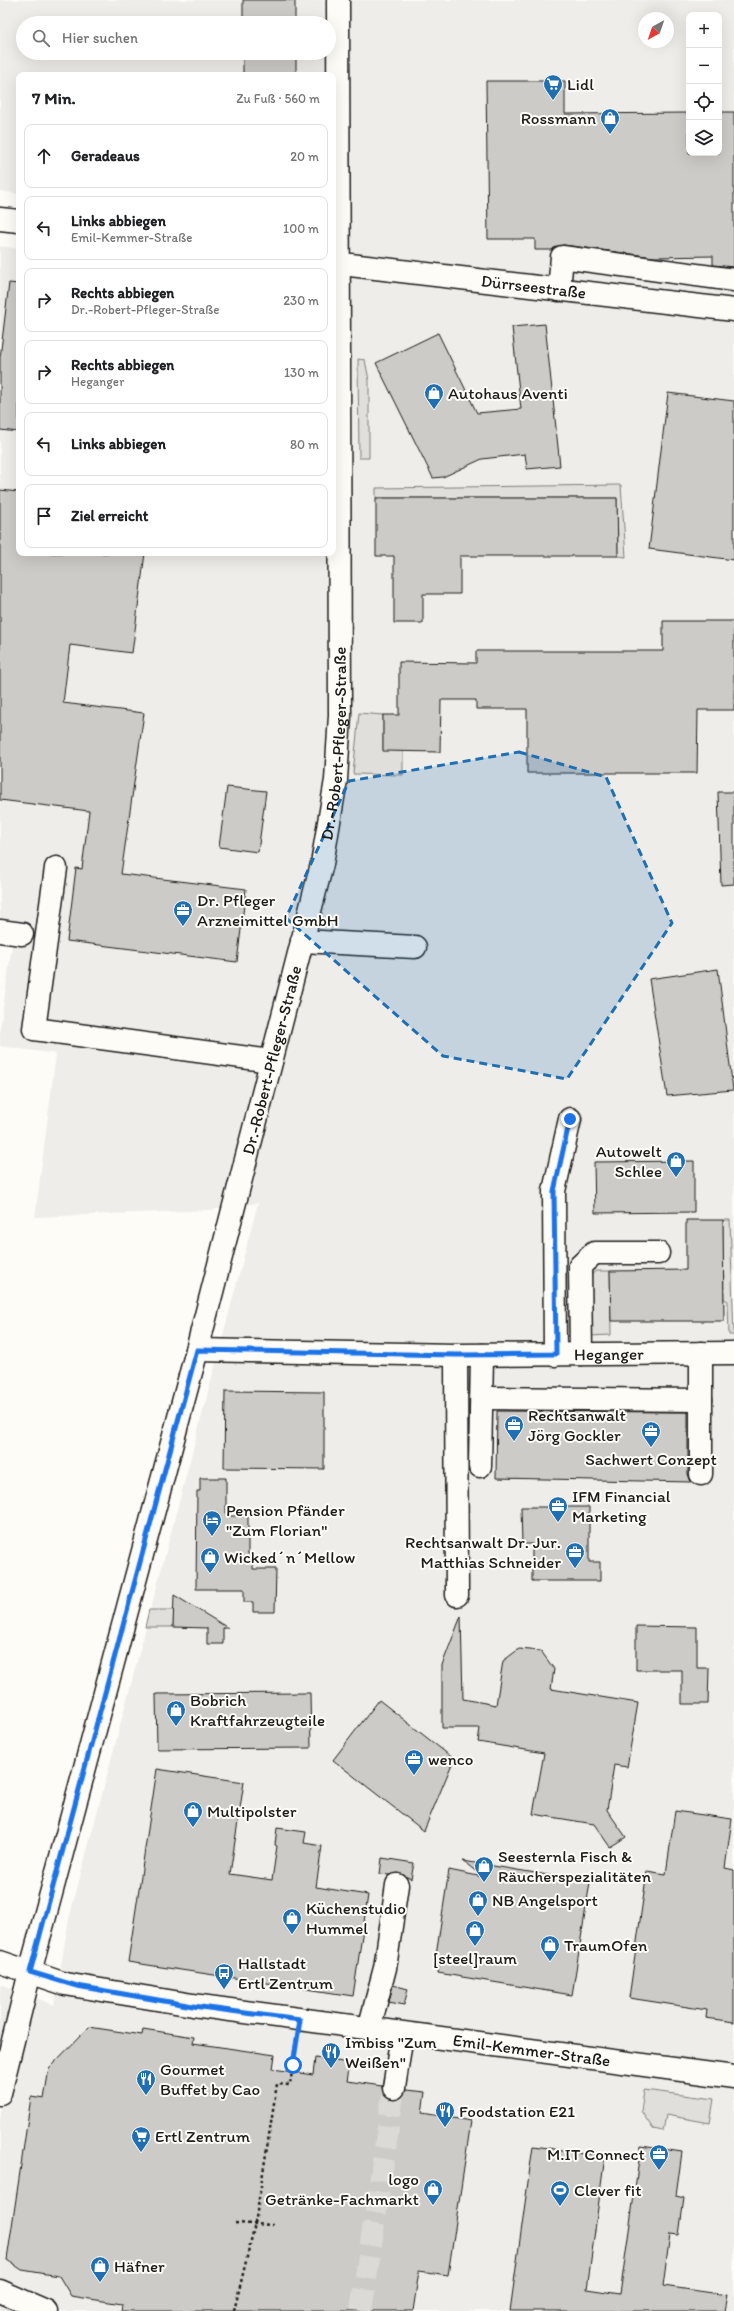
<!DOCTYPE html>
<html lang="de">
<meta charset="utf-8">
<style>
:root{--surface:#fff;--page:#f6f6f6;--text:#202124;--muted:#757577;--line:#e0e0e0}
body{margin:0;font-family:Itim,sans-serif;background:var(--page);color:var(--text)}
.controls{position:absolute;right:12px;top:12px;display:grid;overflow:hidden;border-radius:8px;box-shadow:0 4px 16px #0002}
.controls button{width:36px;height:36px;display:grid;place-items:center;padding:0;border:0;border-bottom:1px solid var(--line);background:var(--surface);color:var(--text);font:20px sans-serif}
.compass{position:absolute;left:638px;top:12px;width:36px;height:36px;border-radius:50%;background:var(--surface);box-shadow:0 4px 16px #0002;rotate:220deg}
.stop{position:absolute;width:12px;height:12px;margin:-9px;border:3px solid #1a73e8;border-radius:50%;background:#fff}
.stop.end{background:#1a73e8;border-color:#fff;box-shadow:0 1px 4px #0008}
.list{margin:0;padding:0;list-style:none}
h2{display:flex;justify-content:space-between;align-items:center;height:52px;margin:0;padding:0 16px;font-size:17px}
h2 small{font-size:13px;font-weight:400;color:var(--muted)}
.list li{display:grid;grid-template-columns:26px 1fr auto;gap:12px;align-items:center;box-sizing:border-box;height:64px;margin:0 8px 8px;padding:0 8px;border:1px solid var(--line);border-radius:8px}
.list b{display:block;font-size:15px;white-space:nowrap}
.list p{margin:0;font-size:13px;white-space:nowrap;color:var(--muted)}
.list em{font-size:13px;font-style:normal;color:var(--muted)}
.icon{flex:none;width:22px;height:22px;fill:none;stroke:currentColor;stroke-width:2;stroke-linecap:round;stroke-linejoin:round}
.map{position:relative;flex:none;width:734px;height:2311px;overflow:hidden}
.search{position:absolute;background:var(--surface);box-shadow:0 4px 16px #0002;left:16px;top:16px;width:320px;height:44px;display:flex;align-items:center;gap:10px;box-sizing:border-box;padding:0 14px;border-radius:22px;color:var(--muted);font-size:15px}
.panel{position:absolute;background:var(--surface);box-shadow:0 4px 16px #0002;left:16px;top:72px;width:320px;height:484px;border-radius:8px}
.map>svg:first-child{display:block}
</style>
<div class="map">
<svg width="734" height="2311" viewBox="0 0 734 2311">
<rect width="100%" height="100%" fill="#fdfcf7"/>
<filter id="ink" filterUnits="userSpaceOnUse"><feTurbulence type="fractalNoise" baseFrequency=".025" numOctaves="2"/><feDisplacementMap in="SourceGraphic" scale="8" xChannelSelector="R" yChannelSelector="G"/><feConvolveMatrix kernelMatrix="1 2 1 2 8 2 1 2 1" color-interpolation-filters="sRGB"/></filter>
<g filter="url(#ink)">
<!-- built -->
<path fill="#eeede9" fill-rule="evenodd" d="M0,0H734V2311H0V1984L54,2005L69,1919L258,1203L211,1210L35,1217L56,1054L0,1046V1029L15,925L0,923V246L19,249V553H333V75H19V194L0,191ZM689,15H719V153H689ZM644,18H668V42H644ZM23,23H329V53H23Z"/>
<!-- green -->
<path fill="#e0dfdb" stroke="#7e7e7c" d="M358,359L365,360L369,380V458H359Z
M621,485L626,557L618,556L617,498H376V488Z
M359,713L383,715V750L403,751V775L353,774Z
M723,1220H730L734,1335H729L728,1301L724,1299Z
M596,1271H610L611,1335L589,1336V1276Z
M149,1610H174L173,1627H145Z
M644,2090L714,2099L710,2123L666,2115L663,2131L653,2129L641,2111Z"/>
<!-- building -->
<path fill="#cccbc8" stroke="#1c1c1c" d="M243,0H295V23H243Z
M243,53H296V75H243Z
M486,81H565V114L689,113V153H719V112H734V267L713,265V256L654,257L564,245L557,246L552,250H535V239H488Z
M9,283L19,284V432L0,430V358Z
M545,324L560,466L527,469L525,454L482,459L443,477L433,478L376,363L438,333L477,413L521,409L512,327Z
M668,393L734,401V560L649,549Z
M0,490L19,492V553H145L132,653L70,645L63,703L144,713L121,874L246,889L237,962L67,941L76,868L82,869L89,811L0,800Z
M376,498H617L618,556H460V594H423V623H394V556H376Z
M663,621H734V710H698L697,773H527V709H476V700H441L440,752L383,751V715H399V662L476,663V651H663Z
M227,787L266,791L258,852L219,847Z
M718,792H734V884L721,885Z
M718,969L733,1090L667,1096L649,979Z
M694,1161V1212L595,1213L594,1162Z
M686,1220H723L724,1321H611L610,1271L686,1270Z
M225,1391L324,1392V1469L224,1468Z
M497,1411L688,1412V1474L691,1482L496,1478Z
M200,1478H226V1516H248V1554H253V1569H276L275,1612H253V1602H244V1589H196L197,1491H200Z
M521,1507H589V1562H600V1581H532V1544H522Z
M174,1595L228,1628H223V1644H207V1628L173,1627Z
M461,1616L463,1699L496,1705L503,1661L519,1649L541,1651L554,1669L551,1689L638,1703L627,1767L614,1765L607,1810L626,1837L610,1847L594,1824L533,1814L544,1753L478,1742L480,1728H442V1665Z
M636,1626L697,1627V1668H709L708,1704H682V1670H636Z
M310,1693L311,1748L157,1749L156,1694Z
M379,1700L454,1759L424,1831L333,1760Z
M157,1769L244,1782L230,1874L272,1880L277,1846L275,1845L277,1828L306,1832L304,1843L322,1846L316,1887L368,1895L353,1996L128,1962Z
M675,1811L732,1819L725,1868L734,1870V2022L706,2018L707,2010L629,1998L647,1871L666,1874Z
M382,1858L414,1863L411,1879L399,1873L390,1875L380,1874Z
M463,1861L590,1882L572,1995L438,1973L440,1962L435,1961L449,1870L483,1877Z
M393,1985L408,1989L404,2005L389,2002Z
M89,2027L142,2035L143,2029L194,2037L193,2043L275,2055L273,2069L313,2075L315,2058L350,2063L347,2081L382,2086L383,2093L392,2100L399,2099L406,2090L425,2092L422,2113L471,2121L448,2275L419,2271L413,2311H121L122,2304L71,2296L59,2276L22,2270L7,2260L31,2097L44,2099L49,2068Z
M533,2146L605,2156L587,2289L620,2294L641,2146L682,2152L676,2196L684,2198L679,2235L670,2234L663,2286L727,2295L724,2311H510Z"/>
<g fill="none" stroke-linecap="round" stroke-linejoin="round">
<!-- minor-tunnel -->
<path stroke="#dbdad6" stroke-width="22" stroke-dasharray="22 11" stroke-linecap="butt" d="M361,2311L394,2088"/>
<defs>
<g id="minor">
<path d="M0,219L19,221"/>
<path id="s1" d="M333,263L734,310"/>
<path d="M559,290L562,257L734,280"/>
<path d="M56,868L34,1029L271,1061"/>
<path d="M0,931L22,934"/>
<path d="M302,941L415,947"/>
<path id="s2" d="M197,1350L456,1355L734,1353"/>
<path d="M701,1353V1474"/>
<path d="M581,1354L580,1266L594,1253H658"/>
<path d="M456,1355L457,1595"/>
<path d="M555,1355L554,1191L570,1119"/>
<path d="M482,1398L701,1400"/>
<path d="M480,1466L482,1355"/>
<path id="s3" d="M0,1962L65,1984L193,2005L734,2077"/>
<path d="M369,2029L385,1968L397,1885"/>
<path d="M394,2088L402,2034"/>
<path id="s4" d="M0,2093L30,1972L197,1350L322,864L336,780L340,715L338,0"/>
<path d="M0,2291L46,2311"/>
</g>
</defs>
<!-- minor casing -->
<use href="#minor" stroke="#1c1c1c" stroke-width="25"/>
<!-- path -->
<path stroke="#1c1c1c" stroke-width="2.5" stroke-dasharray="3 3" stroke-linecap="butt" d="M235,2223L273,2225
M234,2311L255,2224L277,2084L290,2085L297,2038"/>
<!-- minor -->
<use href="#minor" stroke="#fdfcf7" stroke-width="22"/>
</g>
</g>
<g fill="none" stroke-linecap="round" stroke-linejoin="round" filter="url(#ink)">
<!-- route -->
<path stroke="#1a73e8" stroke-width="5" d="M293,2065L300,2020L193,2006L77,1986L30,1972L197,1350L456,1355L556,1354L554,1191L570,1119"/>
</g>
<!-- marked area -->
<path fill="#1f6fb2" fill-opacity="0.2" stroke="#1f6fb2" stroke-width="3" stroke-dasharray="8 5" stroke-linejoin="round" d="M519,752L606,777L672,923L567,1079L443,1056L286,918L349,781Z"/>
<!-- icons -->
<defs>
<symbol id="supermarket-pin" viewBox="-11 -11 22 30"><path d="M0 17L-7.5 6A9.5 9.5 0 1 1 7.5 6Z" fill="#1f6fb2" stroke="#fdfcf7"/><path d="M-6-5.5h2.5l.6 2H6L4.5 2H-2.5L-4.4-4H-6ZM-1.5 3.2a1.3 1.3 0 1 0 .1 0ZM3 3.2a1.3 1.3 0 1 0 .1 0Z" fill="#fff"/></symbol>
<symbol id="shop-pin" viewBox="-11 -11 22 30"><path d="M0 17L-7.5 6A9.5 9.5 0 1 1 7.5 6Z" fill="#1f6fb2" stroke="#fdfcf7"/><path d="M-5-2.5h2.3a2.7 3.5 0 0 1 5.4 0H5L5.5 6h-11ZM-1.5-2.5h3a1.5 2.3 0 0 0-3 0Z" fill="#fff"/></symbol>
<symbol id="office-pin" viewBox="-11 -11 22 30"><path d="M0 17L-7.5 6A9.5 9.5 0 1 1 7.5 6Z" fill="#1f6fb2" stroke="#fdfcf7"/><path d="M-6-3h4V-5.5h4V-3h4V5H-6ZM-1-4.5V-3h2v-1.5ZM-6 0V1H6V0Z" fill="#fff"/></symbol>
<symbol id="hotel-pin" viewBox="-11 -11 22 30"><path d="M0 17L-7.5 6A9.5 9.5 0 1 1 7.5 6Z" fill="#1f6fb2" stroke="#fdfcf7"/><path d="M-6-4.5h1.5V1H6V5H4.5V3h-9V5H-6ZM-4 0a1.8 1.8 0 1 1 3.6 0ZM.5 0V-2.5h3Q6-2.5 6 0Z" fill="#fff"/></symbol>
<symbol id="bus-pin" viewBox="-11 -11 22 30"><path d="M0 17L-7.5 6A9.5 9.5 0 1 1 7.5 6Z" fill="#1f6fb2" stroke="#fdfcf7"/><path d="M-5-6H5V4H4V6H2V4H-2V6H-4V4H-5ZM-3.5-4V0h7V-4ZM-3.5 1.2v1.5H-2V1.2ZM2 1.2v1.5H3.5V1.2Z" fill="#fff"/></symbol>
<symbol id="restaurant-pin" viewBox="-11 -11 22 30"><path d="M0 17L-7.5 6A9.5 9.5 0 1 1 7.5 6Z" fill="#1f6fb2" stroke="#fdfcf7"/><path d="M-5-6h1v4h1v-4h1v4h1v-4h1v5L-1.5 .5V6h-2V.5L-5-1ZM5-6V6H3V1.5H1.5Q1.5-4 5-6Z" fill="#fff"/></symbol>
<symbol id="stadium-pin" viewBox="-11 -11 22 30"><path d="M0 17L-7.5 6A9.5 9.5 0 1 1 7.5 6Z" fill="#1f6fb2" stroke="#fdfcf7"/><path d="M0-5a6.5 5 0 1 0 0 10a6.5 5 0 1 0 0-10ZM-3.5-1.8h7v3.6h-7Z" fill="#fff"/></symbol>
</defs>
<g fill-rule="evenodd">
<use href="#supermarket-pin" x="542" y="73" width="22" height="30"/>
<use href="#shop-pin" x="599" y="107" width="22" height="30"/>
<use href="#shop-pin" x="423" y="382" width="22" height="30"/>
<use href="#office-pin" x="172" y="899" width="22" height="30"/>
<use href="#shop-pin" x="665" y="1150" width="22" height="30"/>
<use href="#office-pin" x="503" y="1414" width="22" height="30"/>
<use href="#office-pin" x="640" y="1420" width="22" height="30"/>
<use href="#office-pin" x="547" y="1495" width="22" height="30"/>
<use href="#hotel-pin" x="201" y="1509" width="22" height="30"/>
<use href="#office-pin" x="564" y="1541" width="22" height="30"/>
<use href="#shop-pin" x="199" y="1546" width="22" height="30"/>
<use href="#shop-pin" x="165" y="1699" width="22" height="30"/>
<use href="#office-pin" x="403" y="1748" width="22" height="30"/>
<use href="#shop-pin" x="182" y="1800" width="22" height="30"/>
<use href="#shop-pin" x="473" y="1855" width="22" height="30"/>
<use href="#shop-pin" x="467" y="1889" width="22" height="30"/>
<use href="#shop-pin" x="281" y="1907" width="22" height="30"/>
<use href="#shop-pin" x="464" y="1919" width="22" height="30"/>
<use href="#shop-pin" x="539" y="1934" width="22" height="30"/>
<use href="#bus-pin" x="213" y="1962" width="22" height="30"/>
<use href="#restaurant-pin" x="320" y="2041" width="22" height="30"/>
<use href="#restaurant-pin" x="135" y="2068" width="22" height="30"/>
<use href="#restaurant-pin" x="434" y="2100" width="22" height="30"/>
<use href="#supermarket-pin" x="130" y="2125" width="22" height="30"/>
<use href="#office-pin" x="648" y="2143" width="22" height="30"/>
<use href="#shop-pin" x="422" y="2178" width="22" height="30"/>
<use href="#stadium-pin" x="549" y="2179" width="22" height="30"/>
<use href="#shop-pin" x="89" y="2255" width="22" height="30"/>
</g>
<g text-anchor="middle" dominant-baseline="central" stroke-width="4" stroke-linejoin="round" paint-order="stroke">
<!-- poi labels -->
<g font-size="17" fill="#1c1c1c" stroke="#fdfcf7" text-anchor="start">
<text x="567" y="84">Lidl</text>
<text x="596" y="118" text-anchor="end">Rossmann</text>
<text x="448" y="393">Autohaus Aventi</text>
<text x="197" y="900">Dr. Pfleger<tspan x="197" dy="20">Arzneimittel GmbH</tspan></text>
<text x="662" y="1151" text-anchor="end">Autowelt<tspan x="662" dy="20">Schlee</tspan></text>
<text x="528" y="1415">Rechtsanwalt<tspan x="528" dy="20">Jörg Gockler</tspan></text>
<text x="651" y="1459" text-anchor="middle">Sachwert Conzept</text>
<text x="572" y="1496">IFM Financial<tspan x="572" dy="20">Marketing</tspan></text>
<text x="226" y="1510">Pension Pfänder<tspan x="226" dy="20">"Zum Florian"</tspan></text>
<text x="561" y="1542" text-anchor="end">Rechtsanwalt Dr. Jur.<tspan x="561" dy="20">Matthias Schneider</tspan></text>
<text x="224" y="1557">Wicked´n´Mellow</text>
<text x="190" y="1700">Bobrich<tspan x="190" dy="20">Kraftfahrzeugteile</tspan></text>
<text x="428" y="1759">wenco</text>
<text x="207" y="1811">Multipolster</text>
<text x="498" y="1856">Seesternla Fisch &amp;<tspan x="498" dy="20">Räucherspezialitäten</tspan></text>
<text x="492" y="1900">NB Angelsport</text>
<text x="306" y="1908">Küchenstudio<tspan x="306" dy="20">Hummel</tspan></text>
<text x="564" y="1945">TraumOfen</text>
<text x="475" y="1958" text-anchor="middle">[steel]raum</text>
<text x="238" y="1963">Hallstadt<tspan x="238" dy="20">Ertl Zentrum</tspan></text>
<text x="345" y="2042">Imbiss "Zum<tspan x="345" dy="20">Weißen"</tspan></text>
<text x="160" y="2069">Gourmet<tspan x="160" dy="20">Buffet by Cao</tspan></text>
<text x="459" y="2111">Foodstation E21</text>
<text x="155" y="2136">Ertl Zentrum</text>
<text x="645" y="2154" text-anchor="end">M.IT Connect</text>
<text x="419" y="2179" text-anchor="end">logo<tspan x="419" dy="20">Getränke-Fachmarkt</tspan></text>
<text x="574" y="2190">Clever fit</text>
<text x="114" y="2266">Häfner</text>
</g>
<!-- street labels -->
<g font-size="17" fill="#1c1c1c" stroke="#fdfcf7">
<text stroke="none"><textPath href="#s1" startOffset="202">Dürrseestraße</textPath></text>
<text stroke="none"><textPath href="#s4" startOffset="1392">Dr.-Robert-Pfleger-Straße</textPath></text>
<text stroke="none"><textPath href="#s4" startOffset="1068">Dr.-Robert-Pfleger-Straße</textPath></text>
<text stroke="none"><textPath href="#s2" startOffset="412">Heganger</textPath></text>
<text stroke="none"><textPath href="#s3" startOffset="540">Emil-Kemmer-Straße</textPath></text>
</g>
</g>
</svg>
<div class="controls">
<button>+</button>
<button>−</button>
<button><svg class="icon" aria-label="locate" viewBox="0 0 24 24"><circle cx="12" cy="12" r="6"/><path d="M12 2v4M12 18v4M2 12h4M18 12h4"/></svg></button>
<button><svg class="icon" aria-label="layers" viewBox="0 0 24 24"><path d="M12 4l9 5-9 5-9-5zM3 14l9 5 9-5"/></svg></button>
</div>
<svg class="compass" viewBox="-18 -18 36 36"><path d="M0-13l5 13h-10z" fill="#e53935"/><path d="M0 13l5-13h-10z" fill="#757577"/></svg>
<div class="stop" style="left:293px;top:2065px"></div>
<div class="stop end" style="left:570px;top:1119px"></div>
<div class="search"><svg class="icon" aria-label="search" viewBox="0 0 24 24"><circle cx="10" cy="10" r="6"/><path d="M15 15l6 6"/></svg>Hier suchen</div>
<section class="panel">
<h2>7 Min.<small>Zu Fuß · 560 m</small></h2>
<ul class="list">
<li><svg class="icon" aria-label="ahead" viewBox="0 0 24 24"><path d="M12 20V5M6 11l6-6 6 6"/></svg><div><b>Geradeaus</b></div><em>20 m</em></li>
<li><svg class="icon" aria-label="left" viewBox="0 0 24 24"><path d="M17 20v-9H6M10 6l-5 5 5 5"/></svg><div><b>Links abbiegen</b><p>Emil-Kemmer-Straße</p></div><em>100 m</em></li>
<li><svg class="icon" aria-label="right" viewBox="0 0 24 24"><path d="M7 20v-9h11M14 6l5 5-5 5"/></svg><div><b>Rechts abbiegen</b><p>Dr.-Robert-Pfleger-Straße</p></div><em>230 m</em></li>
<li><svg class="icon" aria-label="right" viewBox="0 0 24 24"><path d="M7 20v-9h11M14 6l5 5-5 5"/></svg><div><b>Rechts abbiegen</b><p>Heganger</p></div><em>130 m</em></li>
<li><svg class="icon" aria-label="left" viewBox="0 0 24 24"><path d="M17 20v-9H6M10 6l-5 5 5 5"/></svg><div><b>Links abbiegen</b></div><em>80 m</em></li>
<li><svg class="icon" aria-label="arrive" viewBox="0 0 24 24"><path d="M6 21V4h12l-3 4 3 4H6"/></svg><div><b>Ziel erreicht</b></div></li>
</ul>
</section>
</div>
